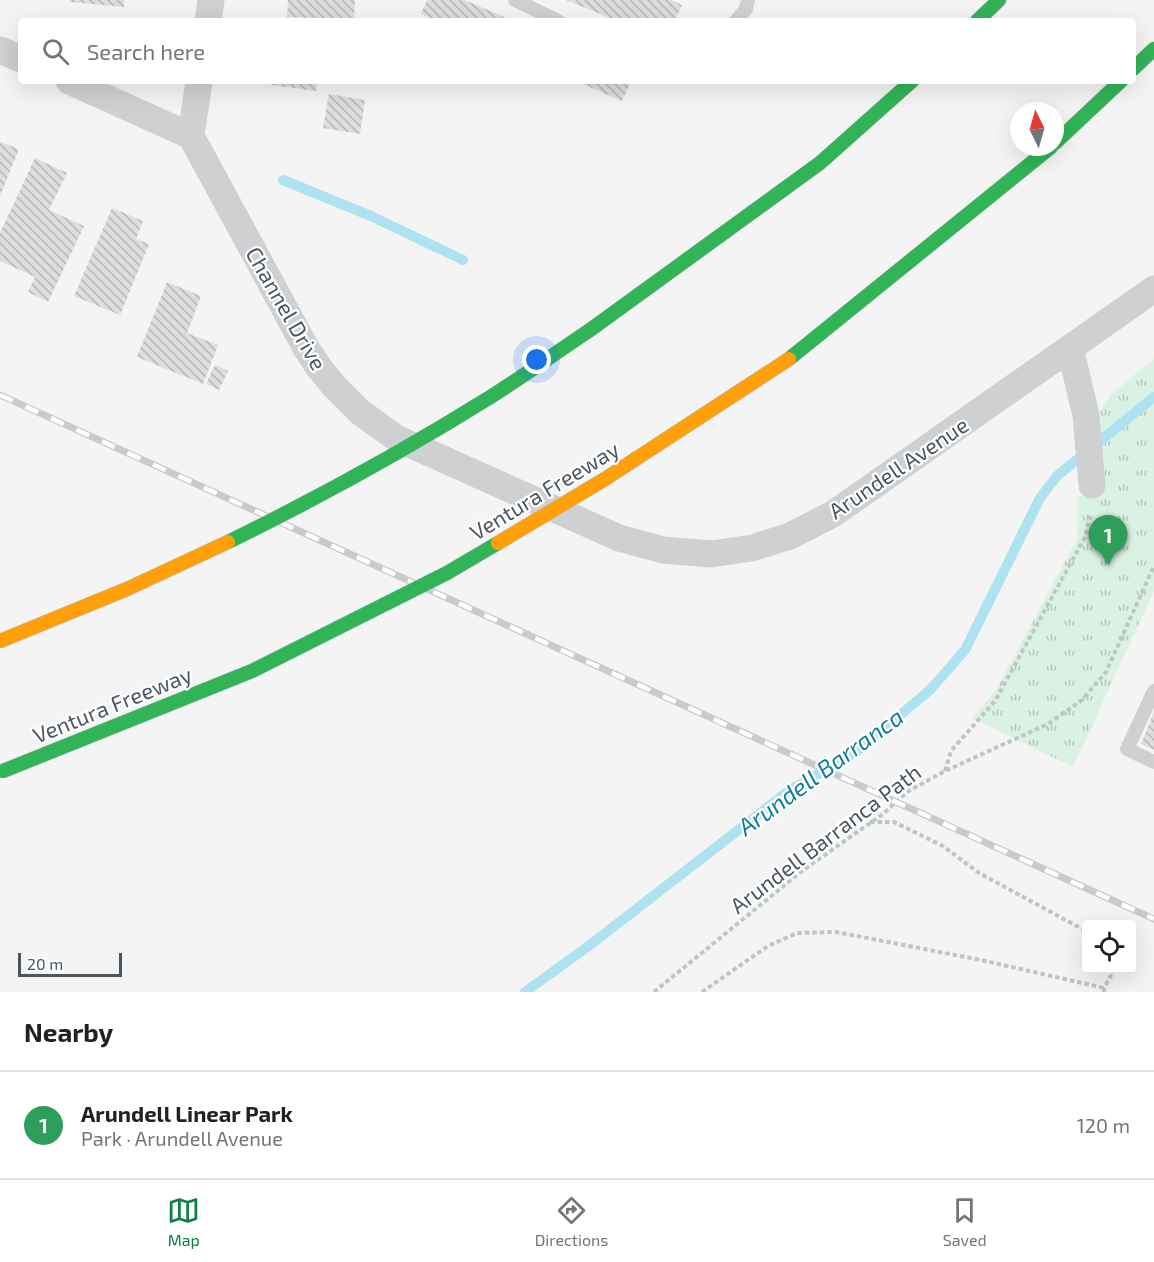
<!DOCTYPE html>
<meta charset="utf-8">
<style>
:root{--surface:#fff;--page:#f6f6f6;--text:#202124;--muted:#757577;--line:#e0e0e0;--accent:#0b8043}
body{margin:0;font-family:"Exo 2",sans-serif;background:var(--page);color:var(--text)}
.controls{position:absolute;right:18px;bottom:18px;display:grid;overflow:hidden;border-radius:6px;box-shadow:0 6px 24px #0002}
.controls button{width:54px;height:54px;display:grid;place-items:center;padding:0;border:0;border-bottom:2px solid var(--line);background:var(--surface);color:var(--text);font:30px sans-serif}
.compass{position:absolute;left:1010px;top:102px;width:54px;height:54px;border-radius:50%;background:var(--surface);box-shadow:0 6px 24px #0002;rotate:355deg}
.scale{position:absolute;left:18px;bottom:15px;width:104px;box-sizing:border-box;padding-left:6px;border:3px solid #4a5661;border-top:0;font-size:16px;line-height:21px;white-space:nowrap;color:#4a5661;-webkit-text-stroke:4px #fff;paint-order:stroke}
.you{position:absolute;left:537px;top:360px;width:21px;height:21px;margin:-15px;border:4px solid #fff;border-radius:50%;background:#1a73e8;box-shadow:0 0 0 9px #1a73e833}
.badge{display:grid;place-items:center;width:39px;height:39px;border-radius:50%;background:var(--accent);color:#fff;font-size:20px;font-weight:700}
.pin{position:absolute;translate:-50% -50px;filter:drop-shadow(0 2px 3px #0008)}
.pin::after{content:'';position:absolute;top:32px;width:21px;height:18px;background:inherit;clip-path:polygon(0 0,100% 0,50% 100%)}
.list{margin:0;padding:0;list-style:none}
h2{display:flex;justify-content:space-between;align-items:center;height:78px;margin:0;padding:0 24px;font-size:26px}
h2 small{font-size:20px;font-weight:400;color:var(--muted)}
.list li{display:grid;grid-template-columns:39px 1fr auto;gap:18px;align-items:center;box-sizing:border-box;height:108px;padding:0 24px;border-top:2px solid var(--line)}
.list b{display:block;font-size:22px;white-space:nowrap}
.list p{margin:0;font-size:20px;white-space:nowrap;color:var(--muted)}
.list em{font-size:20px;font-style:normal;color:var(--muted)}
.icon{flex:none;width:33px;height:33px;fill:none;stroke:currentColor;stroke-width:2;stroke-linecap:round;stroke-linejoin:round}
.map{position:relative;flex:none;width:1154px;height:992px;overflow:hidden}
.search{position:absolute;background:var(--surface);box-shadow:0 6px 24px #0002;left:18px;right:18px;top:18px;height:66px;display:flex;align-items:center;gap:15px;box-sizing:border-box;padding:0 21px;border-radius:6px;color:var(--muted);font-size:22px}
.sheet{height:186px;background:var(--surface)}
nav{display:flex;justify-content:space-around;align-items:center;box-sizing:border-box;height:84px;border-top:2px solid var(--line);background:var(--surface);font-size:16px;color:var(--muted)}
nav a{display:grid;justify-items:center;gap:3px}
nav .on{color:var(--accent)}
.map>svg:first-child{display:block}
</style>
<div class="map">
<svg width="1154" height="992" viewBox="0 0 1154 992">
<defs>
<pattern id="grass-tufts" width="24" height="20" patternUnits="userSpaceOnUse" patternTransform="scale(1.5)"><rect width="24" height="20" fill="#d9f2e3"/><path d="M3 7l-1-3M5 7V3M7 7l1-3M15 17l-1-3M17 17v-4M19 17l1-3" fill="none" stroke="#b2c7bb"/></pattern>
<pattern id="building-back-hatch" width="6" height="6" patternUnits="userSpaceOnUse" patternTransform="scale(1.5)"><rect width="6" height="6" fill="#ddddde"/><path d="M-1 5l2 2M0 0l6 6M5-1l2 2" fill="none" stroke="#b5b6b7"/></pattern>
</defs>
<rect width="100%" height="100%" fill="#f4f4f4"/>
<!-- grass -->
<path fill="url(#grass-tufts)" d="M1154,359V591L1073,767L972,718L996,690L1077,539L1078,497L1105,477L1100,410L1111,394Z"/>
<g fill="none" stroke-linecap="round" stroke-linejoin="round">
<!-- stream -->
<path stroke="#aee2f0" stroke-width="10" d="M283,180L371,216L463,260
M525,992L590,945L790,790L856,752L930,690L965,650L1040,498L1057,476L1154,397"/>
</g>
<!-- building -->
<path fill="url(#building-back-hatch)" d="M70,0H124V7L70,2Z
M288,0H355L354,19L287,17Z
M427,0H465L513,21H437L421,14Z
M566,0H671L682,5L675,21H617Z
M271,81H317L316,91L271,85Z
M576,81H631L622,101Z
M329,94L365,100L360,134L323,128Z
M0,142L19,149L0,196Z
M35,158L67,173L49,210L84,226L48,302L28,292L35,277L0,261V233Z
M112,208L143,221L136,239L149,244L120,315L74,296Z
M167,282L201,296L187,333L218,345L203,384L137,357Z
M215,365L228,371L219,390L206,384Z
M1154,712V750L1141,744Z"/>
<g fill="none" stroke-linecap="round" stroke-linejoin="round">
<defs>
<path id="fast" d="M977,21L999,0
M1133,69L1154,49
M1055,143L1121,81
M590,330L820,163L912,81
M789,359L1051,147"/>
</defs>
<!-- fast casing -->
<use href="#fast" stroke="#b9bec3" stroke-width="15"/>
<!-- path -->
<path stroke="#bcc7c4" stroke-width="4" stroke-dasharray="4.5 3" stroke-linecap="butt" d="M945,771L951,751L995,701L1085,537L1090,516
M870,822H894L943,846L979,873L1086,931
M654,992L802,871L883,814L907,792L945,771L1048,724L1082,700L1106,672L1154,566
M702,992L768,946L797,933L836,932L981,960L1104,988
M1104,992V988L1114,970"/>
<!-- lane -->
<path stroke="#ced0d2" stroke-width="14" d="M515,0L558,21
M736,21L746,9L748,0
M1154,691L1127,749L1154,762"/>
<!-- street -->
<path stroke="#ced0d2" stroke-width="27" d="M208,21L211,0
M0,50L21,59
M69,81L191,136L306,348L320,369L336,388L360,412L396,438L619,538L663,550L711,554L752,548L790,536L833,514L1154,289
M191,136L199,81
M1070,348L1086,415L1092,485"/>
<!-- fast -->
<use href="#fast" stroke="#30b455" stroke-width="14"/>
<defs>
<path id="rail" d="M0,395L1154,919"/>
</defs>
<!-- rail casing -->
<use href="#rail" stroke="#c9cacc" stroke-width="7"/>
<!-- rail -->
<use href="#rail" stroke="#fff" stroke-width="4.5" stroke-dasharray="14" stroke-linecap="butt"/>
<defs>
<path id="fast-bridge" d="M228,542C318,498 407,449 492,396C525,375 557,352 590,330
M3,771L252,671L447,573L498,543"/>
<path id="slow-bridge" d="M498,543L605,479L789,359
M0,641L127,589L228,542"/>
</defs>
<!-- fast-bridge casing -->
<use href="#fast-bridge" stroke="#b9bec3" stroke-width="15" stroke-linecap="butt"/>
<!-- slow-bridge casing -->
<use href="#slow-bridge" stroke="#b9bec3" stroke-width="15" stroke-linecap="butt"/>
<!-- fast-bridge -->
<use href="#fast-bridge" stroke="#30b455" stroke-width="14"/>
<!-- slow-bridge -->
<use href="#slow-bridge" stroke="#ff9f0a" stroke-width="14"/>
</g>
<g text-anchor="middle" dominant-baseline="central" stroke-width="4.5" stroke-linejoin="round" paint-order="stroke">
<!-- street labels -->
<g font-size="22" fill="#4a5661" stroke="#fff">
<text transform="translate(287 308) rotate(60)">Channel Drive</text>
<text transform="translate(898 467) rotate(-34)">Arundell Avenue</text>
<text transform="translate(544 490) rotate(-31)">Ventura Freeway</text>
<text transform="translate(112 704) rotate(-22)">Ventura Freeway</text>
<text transform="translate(825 838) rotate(-37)">Arundell Barranca Path</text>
</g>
<!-- water labels -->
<g font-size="24" font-style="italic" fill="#0c7c9b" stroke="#fff">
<text transform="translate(820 771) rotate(-36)">Arundell Barranca</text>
</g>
</g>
</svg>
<div class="controls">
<button><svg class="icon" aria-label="locate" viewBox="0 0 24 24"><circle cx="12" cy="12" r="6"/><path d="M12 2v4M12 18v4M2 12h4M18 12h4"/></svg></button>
</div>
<svg class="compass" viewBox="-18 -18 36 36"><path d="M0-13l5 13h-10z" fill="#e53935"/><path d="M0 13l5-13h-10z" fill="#757577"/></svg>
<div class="scale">20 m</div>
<div class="you"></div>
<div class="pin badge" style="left:1108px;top:565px;background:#2e9e5b">1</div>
<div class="search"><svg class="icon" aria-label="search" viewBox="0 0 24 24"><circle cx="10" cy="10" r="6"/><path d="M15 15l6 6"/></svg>Search here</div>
</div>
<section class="sheet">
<h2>Nearby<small></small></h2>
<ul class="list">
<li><span class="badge" style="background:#2e9e5b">1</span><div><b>Arundell Linear Park</b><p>Park · Arundell Avenue</p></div><em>120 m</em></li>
</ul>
</section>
<nav>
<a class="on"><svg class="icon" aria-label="map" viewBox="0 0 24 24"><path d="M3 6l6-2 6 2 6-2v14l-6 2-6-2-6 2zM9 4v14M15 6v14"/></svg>Map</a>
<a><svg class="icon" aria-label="directions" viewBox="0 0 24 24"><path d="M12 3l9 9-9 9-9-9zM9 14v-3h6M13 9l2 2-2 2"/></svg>Directions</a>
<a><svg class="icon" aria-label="saved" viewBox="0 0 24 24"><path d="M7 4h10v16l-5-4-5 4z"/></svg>Saved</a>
</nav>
